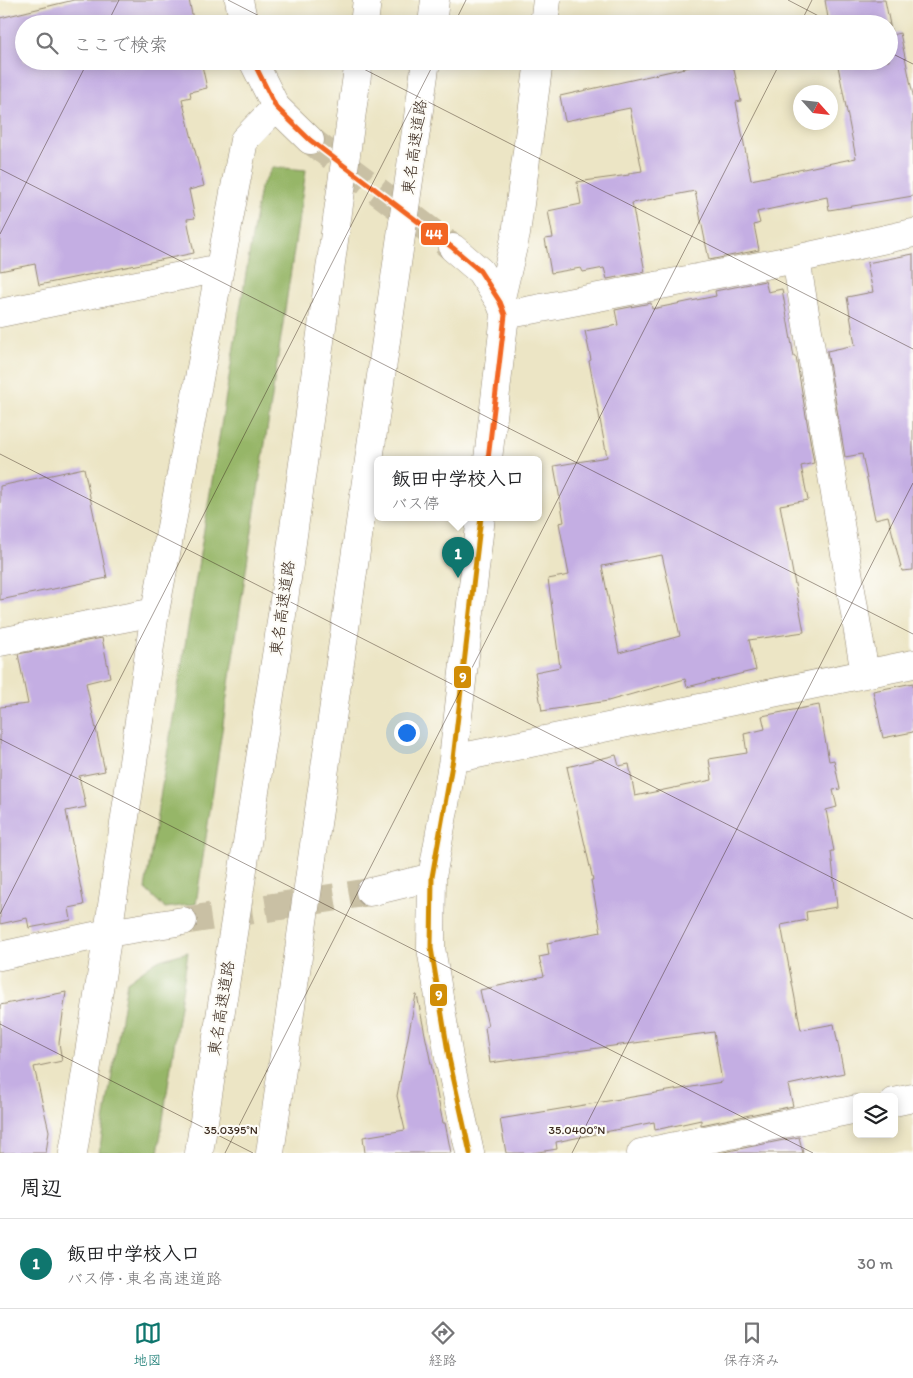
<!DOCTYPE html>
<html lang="ja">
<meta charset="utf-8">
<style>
:root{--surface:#fff;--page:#f2f2f2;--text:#202124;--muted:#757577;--line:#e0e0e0;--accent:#0f766e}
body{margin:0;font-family:Itim,"Klee One",sans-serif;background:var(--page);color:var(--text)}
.controls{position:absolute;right:15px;bottom:15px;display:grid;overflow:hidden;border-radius:8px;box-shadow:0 2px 12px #0003}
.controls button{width:45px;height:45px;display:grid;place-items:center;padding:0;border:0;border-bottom:1px solid var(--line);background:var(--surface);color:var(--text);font:25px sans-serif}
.compass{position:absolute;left:793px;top:85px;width:45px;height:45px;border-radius:50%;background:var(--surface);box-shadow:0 2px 12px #0003;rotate:117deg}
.you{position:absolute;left:406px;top:732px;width:18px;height:18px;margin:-12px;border:4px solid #fff;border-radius:50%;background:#1a73e8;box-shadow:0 0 0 8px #1a73e833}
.badge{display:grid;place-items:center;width:32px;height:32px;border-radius:50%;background:var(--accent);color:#fff;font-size:16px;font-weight:700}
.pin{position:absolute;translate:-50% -41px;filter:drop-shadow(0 1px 2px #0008)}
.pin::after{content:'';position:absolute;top:26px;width:18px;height:15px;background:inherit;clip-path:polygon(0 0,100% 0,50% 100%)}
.popup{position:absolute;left:374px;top:456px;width:168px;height:65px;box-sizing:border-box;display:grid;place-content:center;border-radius:8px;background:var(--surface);filter:drop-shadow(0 1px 4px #0005);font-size:16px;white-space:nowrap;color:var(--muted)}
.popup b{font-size:19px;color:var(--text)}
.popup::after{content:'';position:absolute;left:50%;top:100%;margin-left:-10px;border:10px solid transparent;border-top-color:var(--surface)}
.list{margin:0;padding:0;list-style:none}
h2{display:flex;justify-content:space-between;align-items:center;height:65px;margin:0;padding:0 20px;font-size:21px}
h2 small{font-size:16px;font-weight:400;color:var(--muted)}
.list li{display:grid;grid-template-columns:32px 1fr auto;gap:15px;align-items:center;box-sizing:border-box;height:90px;padding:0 20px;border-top:1px solid var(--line)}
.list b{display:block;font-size:19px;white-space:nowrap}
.list p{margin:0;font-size:16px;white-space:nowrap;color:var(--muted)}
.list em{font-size:16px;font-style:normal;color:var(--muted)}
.icon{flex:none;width:28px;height:28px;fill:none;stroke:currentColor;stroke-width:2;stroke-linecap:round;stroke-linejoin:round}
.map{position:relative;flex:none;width:913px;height:1153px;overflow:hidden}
.search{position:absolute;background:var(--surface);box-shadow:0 2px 12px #0003;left:15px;right:15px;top:15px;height:55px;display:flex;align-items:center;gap:12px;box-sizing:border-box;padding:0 18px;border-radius:28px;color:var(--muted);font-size:19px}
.sheet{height:155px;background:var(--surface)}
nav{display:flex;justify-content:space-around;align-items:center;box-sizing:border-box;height:70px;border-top:1px solid var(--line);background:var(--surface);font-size:14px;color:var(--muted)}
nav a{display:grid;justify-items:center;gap:2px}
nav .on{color:var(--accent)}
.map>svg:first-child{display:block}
</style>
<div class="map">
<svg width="913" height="1153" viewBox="0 0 913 1153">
<rect width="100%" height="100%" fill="#fdfcf7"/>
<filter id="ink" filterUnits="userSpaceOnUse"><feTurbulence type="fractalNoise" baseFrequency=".02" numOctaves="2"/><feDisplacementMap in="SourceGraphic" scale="10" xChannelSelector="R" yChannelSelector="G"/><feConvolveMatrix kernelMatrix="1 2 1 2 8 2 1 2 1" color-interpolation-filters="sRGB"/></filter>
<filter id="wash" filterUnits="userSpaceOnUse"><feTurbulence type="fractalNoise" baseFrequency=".0096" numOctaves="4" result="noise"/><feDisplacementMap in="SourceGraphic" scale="20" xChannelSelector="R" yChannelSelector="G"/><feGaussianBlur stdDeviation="1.12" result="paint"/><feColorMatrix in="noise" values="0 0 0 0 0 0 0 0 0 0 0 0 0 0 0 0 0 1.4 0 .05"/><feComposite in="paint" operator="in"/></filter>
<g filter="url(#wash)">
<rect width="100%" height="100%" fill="#ece5c5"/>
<!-- forest -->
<path fill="#96b668" stroke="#687043" d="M273,167L306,170L196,904L165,908L145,889L260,188Z
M188,952L158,1153H99L127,982L156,961Z"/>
<g id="blocks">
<!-- building -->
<path fill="#c4aee3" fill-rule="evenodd" d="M74,0H189L194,24H24V61H201L207,88L190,92L191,97L182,99L204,186L189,190L195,218L187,219L194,253L39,285L35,264L0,271V18Z
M825,0H885L892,35L900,33L913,95V196L829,210L827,197L757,212L760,223L754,225L759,250L709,260L695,191L632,203L645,272L607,279L604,268L583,272L581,268L551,273L545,239L553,238L548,211L581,204L577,182L629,175V173L642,171L630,108L565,121L560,96L716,61H732L741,101L736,102L751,180L856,158L837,61H889V24H829Z
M913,254V570L902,571L888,516L875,519L862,454L845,457L827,351L855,345L847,297L873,292L867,263Z
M765,281L768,292L782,289L794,357H796L814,463L801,466L808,500L780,505L804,632L749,640L756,670L687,687L685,679L608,701L542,711L535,672L560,667L548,579L569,575L559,523L564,522L554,466L607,457L589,361L591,360L585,331L618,325L615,310L651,303L652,309L716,296L715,291ZM662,555L680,636L619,653L602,566Z
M84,468L107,578L0,600V486Z
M102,638L110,677L86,683L105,771L79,776L86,807L66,811L84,905L69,908L71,920L29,928L27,918L0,924V707L28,704L18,654Z
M913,683V732L883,738L873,691Z
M819,705L829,761L834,760L840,789L833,790L837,807L826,810L834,851H831L837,907L806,912L807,920L781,925L801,1030L834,1024L844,1073L788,1085L793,1106L701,1125V1120L655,1130L654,1122L556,1142L557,1149L532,1153H506L500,1119L722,1082L714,1032L490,1063L485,1027L488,1026L480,990L544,976L539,957L549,955L547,943L601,932L591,880H593L567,767L616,755L619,766L629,764L635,796L712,780L709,759L747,753L744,734L765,729L762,716Z
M66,992L59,1043L62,1061L34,1067L49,1131L46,1153H0V1005Z
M416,995H417L443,1123H445L451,1153H365L363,1137L405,1130L397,1096Z
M799,1137L803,1153H719Z"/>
</g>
</g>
<g filter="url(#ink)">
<use href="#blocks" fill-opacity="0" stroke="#948872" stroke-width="1"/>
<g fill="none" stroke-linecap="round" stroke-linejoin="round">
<!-- minor-tunnel -->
<path stroke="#c9c0a4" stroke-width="28" stroke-dasharray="28 14" stroke-linecap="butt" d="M310,140L453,248
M183,921L370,892"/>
<defs>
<path id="minor" d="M239,0L244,24
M544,24L547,0
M253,61L276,107L310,140
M453,248L480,271L500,302L505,315L488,459
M796,259L865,674
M500,302L516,234L539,61
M0,313L220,268
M505,315L796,259L913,233
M0,642L155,612
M453,759L913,664
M370,892L432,877
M0,956L108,933L183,921
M894,1102L913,1098
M73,1153L108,933L155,612L244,140L276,107
M470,1153L449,1058L431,948L432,877L453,759L481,517
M641,1153L857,1109"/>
<path id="highway" d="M364,24L367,0
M432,24L435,0
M199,1153L278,643L359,61
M270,1153L426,61"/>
</defs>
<!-- minor casing -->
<use href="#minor" stroke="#948872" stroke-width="29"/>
<!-- highway casing -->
<use href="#highway" stroke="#948872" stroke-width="29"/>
<!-- minor -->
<use href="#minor" stroke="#fff" stroke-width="28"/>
<!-- highway -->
<use href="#highway" stroke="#fff" stroke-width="28"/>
<defs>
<path id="bus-1" d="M253,61L276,107L310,140L453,248L480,271L500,302L505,315L488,459"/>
<path id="bus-2" d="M470,1153L449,1058L431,948L432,877L453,759L481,517"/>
</defs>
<!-- bus-1 casing -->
<use href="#bus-1" stroke="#fdfcf7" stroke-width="9"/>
<!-- bus-2 casing -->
<use href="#bus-2" stroke="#fdfcf7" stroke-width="9"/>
<!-- bus-1 -->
<use href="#bus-1" stroke="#f26522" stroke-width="5"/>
<!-- bus-2 -->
<use href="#bus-2" stroke="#d18d06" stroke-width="5"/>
</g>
</g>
<!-- ticks -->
<path fill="none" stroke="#3b2a1e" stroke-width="1" stroke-opacity="0.45" d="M228,0L275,24M788,0L834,24M107,24L119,0M454,24L466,0M800,24L812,0M889,52L913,64M348,61L913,349M0,169L913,634M0,234L88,61M0,454L913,919M0,739L813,1153M0,914L435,61M0,1024L253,1153M225,1153L781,61M572,1153L913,483"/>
<g text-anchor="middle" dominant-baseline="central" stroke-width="4.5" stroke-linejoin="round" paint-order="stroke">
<!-- street labels -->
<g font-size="16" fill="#3b2a1e" stroke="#fdfcf7">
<text transform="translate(414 147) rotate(-82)">東名高速道路</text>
<text transform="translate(282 608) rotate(-82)">東名高速道路</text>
<text transform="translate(221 1008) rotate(-81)">東名高速道路</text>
</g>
</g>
<g font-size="12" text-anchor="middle" fill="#3b2a1e" stroke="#fdfcf7" stroke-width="4.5" stroke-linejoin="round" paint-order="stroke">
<text x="231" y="1134">35.0395°N</text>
<text x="577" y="1134">35.0400°N</text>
</g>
<g stroke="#fdfcf7" stroke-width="2">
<rect x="420" y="222" width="29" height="24" rx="5" fill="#f26522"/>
<rect x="453" y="665" width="19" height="24" rx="5" fill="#d18d06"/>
<rect x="429" y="983" width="19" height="24" rx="5" fill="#d18d06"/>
</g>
<g font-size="14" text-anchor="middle" font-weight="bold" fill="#fff">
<text x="434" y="239">44</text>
<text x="463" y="682">9</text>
<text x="439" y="1000">9</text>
</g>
</svg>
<div class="controls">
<button><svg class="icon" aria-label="layers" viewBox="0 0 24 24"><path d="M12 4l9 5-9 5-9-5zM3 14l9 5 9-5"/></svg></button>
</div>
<svg class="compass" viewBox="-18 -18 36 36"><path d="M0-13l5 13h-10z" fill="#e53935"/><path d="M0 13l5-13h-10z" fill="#757577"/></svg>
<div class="you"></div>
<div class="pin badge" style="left:458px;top:578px">1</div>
<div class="popup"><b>飯田中学校入口</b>バス停</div>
<div class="search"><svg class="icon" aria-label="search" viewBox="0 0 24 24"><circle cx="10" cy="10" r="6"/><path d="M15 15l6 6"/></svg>ここで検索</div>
</div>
<section class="sheet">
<h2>周辺<small></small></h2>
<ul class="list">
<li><span class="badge">1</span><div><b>飯田中学校入口</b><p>バス停 · 東名高速道路</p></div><em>30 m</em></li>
</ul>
</section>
<nav>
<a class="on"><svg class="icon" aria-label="map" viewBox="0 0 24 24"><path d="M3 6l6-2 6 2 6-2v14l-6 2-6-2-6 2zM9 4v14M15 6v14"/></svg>地図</a>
<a><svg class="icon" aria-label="directions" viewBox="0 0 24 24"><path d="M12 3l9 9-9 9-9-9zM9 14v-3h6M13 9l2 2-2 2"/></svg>経路</a>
<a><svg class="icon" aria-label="saved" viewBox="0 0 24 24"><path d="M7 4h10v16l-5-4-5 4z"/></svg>保存済み</a>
</nav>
